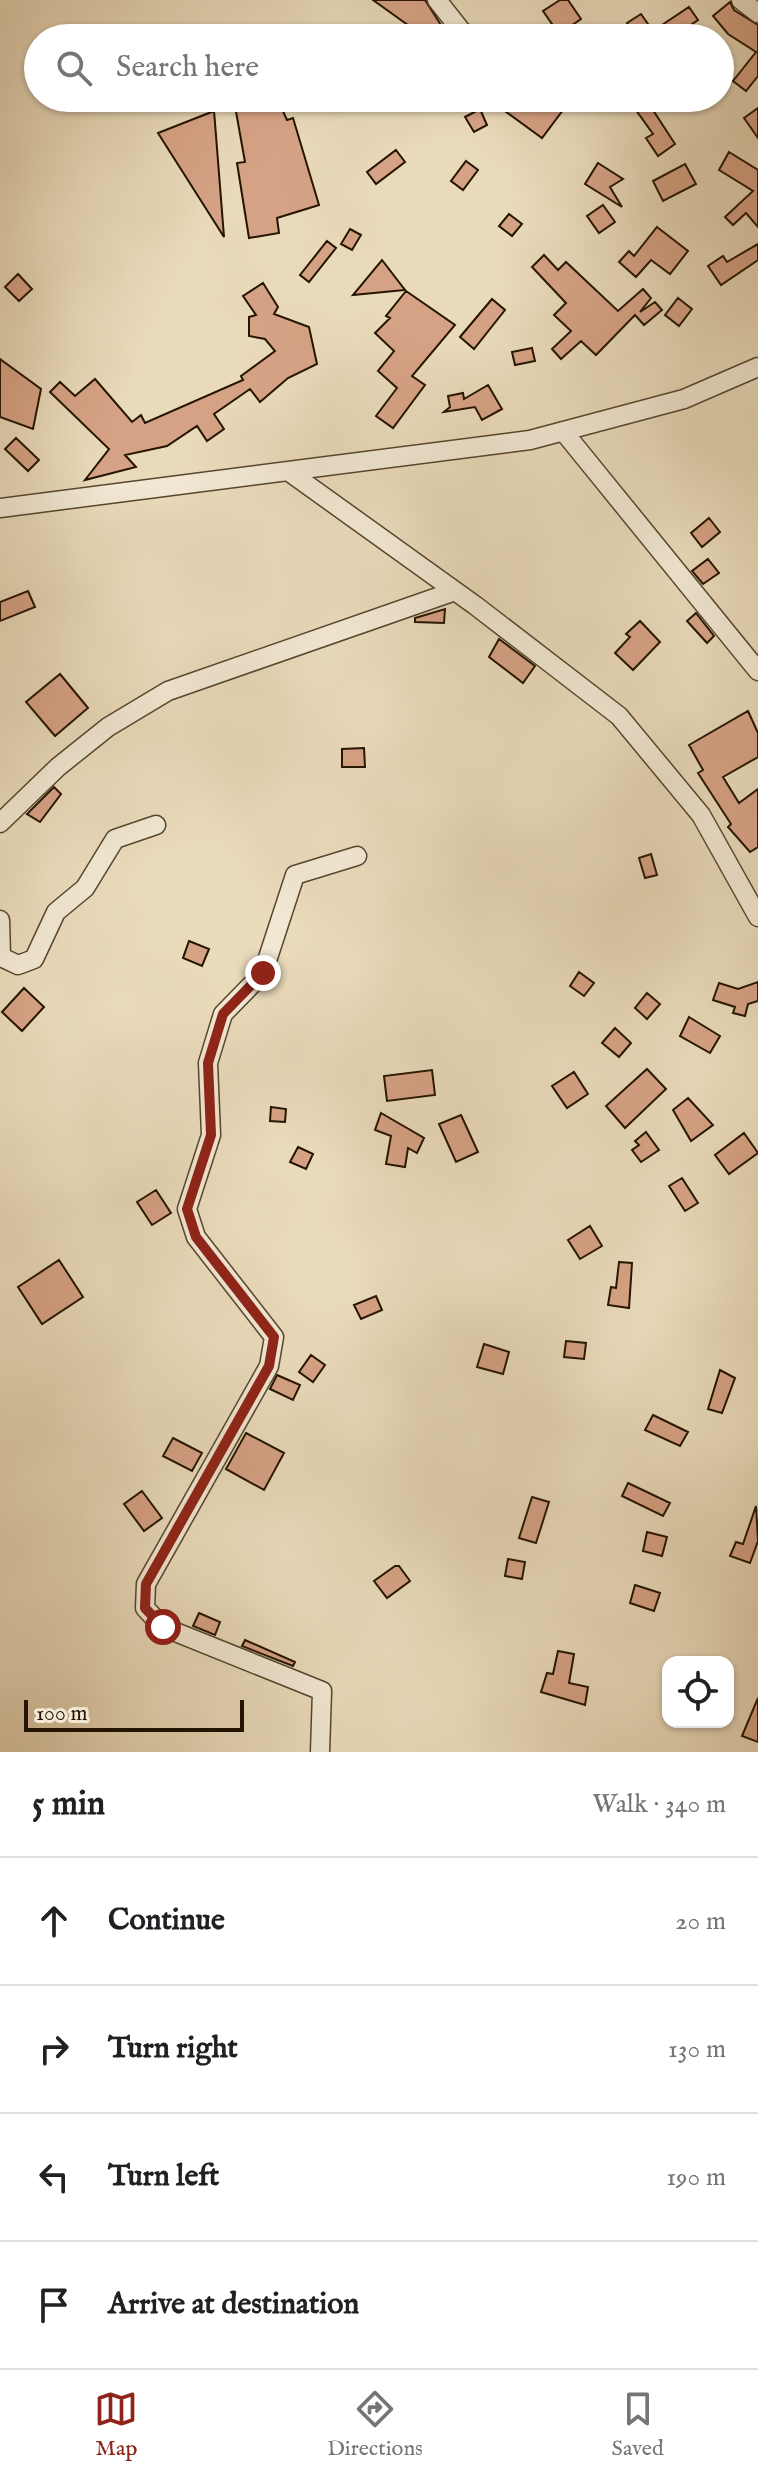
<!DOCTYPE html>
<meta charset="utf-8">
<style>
:root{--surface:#fff;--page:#f6f6f6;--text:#202124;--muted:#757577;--line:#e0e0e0;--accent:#8f2418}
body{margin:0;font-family:"IM FELL English",serif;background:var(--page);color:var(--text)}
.controls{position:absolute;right:24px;bottom:24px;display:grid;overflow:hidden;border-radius:16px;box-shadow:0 2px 6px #0004}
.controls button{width:72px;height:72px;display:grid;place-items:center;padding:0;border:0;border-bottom:2px solid var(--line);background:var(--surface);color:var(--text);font:40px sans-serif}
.scale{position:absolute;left:24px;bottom:20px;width:220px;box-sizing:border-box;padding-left:8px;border:4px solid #241400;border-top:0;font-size:22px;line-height:28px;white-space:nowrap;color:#241400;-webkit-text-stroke:6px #f1e7d2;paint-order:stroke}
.stop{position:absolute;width:24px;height:24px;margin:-18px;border:6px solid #8f2418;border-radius:50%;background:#fff}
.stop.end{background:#8f2418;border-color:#fff;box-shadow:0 2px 8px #0008}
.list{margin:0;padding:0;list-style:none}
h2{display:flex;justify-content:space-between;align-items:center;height:104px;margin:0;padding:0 32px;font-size:34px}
h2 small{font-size:26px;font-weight:400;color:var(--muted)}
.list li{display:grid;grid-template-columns:52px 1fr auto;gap:24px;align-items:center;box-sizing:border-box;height:128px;padding:0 32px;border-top:2px solid var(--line)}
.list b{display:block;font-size:30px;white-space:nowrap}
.list em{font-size:26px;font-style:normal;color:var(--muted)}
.icon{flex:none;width:44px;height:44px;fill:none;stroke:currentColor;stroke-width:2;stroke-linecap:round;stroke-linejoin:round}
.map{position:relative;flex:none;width:758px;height:1752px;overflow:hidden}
.search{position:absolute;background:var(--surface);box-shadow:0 2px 6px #0004;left:24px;right:24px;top:24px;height:88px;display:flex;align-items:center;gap:20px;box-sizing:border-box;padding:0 28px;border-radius:44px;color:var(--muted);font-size:30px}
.sheet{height:616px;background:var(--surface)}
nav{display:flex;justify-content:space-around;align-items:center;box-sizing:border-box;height:112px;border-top:2px solid var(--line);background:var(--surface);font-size:22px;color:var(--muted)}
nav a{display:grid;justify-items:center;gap:4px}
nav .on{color:var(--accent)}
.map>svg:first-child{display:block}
</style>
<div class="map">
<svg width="758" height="1752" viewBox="0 0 758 1752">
<rect width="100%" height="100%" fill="#e9daba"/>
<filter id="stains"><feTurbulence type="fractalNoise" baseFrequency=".0025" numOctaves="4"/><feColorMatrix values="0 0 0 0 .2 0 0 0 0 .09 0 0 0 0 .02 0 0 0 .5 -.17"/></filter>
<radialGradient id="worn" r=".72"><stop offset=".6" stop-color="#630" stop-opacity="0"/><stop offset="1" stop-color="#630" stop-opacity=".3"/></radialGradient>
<!-- building -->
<path fill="#d6a285" stroke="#241400" stroke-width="2" d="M373,0H425L441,25L439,27L450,38H426Z
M560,0H568L581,19L559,34L543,11Z
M730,2L734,10L758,25V76L746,91L733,81L756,52L728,34L713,16Z
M689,7L698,20L672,38H637L627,23L641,14L653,31Z
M277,98L287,120L293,118L319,205L277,218L279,233L249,238L237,163L245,162L235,106Z
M487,98H572L542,138Z
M638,98H652L658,107L653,110L675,144L658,156L646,138L653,134L633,106Z
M758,108V138L744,118Z
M480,109L487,125L474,132L465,117Z
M214,111L215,123L224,237L158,133Z
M396,150L405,162L376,184L367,172Z
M729,152L758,170V227L746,213L733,225L725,217L753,191L719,170Z
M466,161L478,170L463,190L451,181Z
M598,163L623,179L610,187L622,207L585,184Z
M685,164L696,184L663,201L653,181Z
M603,205L615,222L599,233L587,216Z
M509,214L522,224L512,236L499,226Z
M657,227L688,251L670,274L651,260L636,277L619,262L629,251L634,256Z
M350,229L361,235L352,250L341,244Z
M327,241L336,248L309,282L300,275Z
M758,244V260L721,285L708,266L723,256L727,262Z
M544,255L558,270L566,262L618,311L643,289L651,298L640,312L655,302L662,310L644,325L635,315L596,355L581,341L561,359L552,349L571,331L554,315L566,303L532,267Z
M382,260L405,290L353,295Z
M18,274L32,289L19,301L5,287Z
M263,283L278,307L274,314L309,327L317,364L288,378L260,402L250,389L214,414L224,429L207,441L197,426L167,446L125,455L136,467L85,480L109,449L50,392L60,382L75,396L95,379L132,422L141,415L145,423L243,380L241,376L275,351L265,339L249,336V317L256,315L243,296Z
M406,291L455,325L412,376L425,385L393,428L376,416L397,388L378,371L394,351L375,333L390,318L386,316Z
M678,298L692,309L679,326L665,315Z
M492,299L505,310L474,349L460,337Z
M532,348L535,361L515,365L512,352Z
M0,359L41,389L33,429L0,417Z
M488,385L502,409L482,420L475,407L444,412L450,407L448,396L463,393L464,399Z
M16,438L39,460L28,471L5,449Z
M709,518L720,532L702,547L691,533Z
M708,559L719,573L703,584L692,571Z
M28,591L35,607L0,621V602Z
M445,609L444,623L415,622V618Z
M696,613L714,636L707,643L687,621Z
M640,621L660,642L633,670L615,653L630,637L626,634Z
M499,639L535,666L523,683L489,657Z
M60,674L88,708L55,736L26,702Z
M748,711L758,733V757L723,777L739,803L758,789V847L750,852L728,827L731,824L698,773L703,770L689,745Z
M364,748L365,767H342V749Z
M54,787L61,794L40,822L27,814Z
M651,854L657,875L645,878L639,858Z
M189,941L209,949L202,966L183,958Z
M579,972L594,983L584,996L570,986Z
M758,982V1001L748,1004L745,1016L733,1013L735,1007L713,1000L719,983L738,989Z
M24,988L44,1007L22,1031L2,1012Z
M647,993L660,1004L647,1019L635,1008Z
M689,1017L720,1036L710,1053L680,1036Z
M615,1028L631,1043L619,1057L602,1043Z
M647,1069L666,1089L625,1128L606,1106Z
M432,1070L435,1095L387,1101L384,1076Z
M574,1072L588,1094L567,1108L552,1086Z
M688,1098L713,1125L691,1141L673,1110Z
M271,1107L286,1109L285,1122L270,1121Z
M381,1113L424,1138L417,1153L408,1148L405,1167L386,1164L391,1136L375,1130Z
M461,1115L478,1152L456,1162L439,1124Z
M646,1132L659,1150L641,1162L632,1150L639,1145L635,1141Z
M744,1133L758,1153L729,1174L715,1155Z
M298,1147L313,1154L306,1169L290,1162Z
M682,1178L698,1203L685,1211L669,1186Z
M156,1190L171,1213L152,1225L137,1202Z
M590,1226L602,1246L580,1259L568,1240Z
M59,1260L83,1297L42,1324L18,1287Z
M619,1262L632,1263L629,1308L608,1305L611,1287L616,1288Z
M376,1296L382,1310L361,1319L354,1305Z
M566,1341L586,1343L584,1359L564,1357Z
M484,1344L509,1352L503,1374L477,1367Z
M311,1355L325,1365L313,1382L299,1372Z
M720,1370L735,1378L722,1413L708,1409Z
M277,1375L300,1385L293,1400L270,1389Z
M653,1415L688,1432L680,1446L645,1430Z
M246,1433L284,1453L264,1490L226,1469Z
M173,1438L202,1453L192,1471L163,1456Z
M628,1483L670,1503L663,1516L622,1496Z
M142,1491L162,1518L144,1531L124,1504Z
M532,1497L549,1502L536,1543L519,1538Z
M756,1506L758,1541L750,1563L730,1556L736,1542L743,1544Z
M647,1532L667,1537L662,1556L643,1551Z
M508,1559L525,1562L522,1579L505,1576Z
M395,1566H399L410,1581L387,1598L374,1581Z
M635,1585L660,1593L654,1611L630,1603Z
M199,1613L220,1622L215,1635L193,1626Z
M245,1640L295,1662L293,1666L242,1646Z
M558,1651L574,1654L569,1683L588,1687L585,1705L541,1692L547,1673L553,1674Z
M758,1698V1742L742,1736Z"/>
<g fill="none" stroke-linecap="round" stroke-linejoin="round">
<defs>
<path id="street" d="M437,0L467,38
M741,0L758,13
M563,431L758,671
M288,471L476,606L619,716L701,815L758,917
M0,508L530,440L684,399L758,367
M0,823L58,767L108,727L168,691L455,591
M0,920L1,957L18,965L34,959L56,912L85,888L115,839L156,825
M320,1752L322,1691L163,1627L145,1608L146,1584L269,1366L274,1337L196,1237L187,1209L211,1135L208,1063L223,1014L263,973L295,875L357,856"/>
</defs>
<!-- street casing -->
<use href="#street" stroke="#55462e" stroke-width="21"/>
<!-- street -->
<use href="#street" stroke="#f1e7d2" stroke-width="18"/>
</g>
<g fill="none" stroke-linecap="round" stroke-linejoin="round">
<!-- route -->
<path stroke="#8f2418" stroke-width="10" d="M163,1627L145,1608L146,1584L269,1366L274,1337L196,1237L187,1209L211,1135L208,1063L223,1014L263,973"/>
</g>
<rect width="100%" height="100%" filter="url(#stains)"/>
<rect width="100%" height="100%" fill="url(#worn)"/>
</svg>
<div class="controls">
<button><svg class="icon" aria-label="locate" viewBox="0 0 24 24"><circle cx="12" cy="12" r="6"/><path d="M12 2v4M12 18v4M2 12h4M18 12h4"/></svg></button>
</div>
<div class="scale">100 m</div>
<div class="stop" style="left:163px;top:1627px"></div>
<div class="stop end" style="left:263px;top:973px"></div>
<div class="search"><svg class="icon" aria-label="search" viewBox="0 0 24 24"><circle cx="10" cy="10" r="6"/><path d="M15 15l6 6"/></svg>Search here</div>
</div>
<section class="sheet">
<h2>5 min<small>Walk · 340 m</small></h2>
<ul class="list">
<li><svg class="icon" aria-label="ahead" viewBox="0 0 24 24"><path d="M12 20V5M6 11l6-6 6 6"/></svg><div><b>Continue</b></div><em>20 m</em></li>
<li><svg class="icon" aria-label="right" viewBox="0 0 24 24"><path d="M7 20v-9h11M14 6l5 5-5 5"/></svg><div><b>Turn right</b></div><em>130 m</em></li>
<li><svg class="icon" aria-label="left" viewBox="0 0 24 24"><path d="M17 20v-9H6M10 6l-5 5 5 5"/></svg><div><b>Turn left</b></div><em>190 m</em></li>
<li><svg class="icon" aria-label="arrive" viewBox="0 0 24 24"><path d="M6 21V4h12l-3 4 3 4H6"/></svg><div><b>Arrive at destination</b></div></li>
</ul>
</section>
<nav>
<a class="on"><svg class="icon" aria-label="map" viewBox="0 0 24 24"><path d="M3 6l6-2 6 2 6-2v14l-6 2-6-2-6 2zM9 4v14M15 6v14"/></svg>Map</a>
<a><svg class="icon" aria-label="directions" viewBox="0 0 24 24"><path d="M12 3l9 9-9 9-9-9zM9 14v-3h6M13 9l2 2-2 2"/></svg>Directions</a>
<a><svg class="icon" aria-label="saved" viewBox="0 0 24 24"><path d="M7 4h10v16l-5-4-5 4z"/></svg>Saved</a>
</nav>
